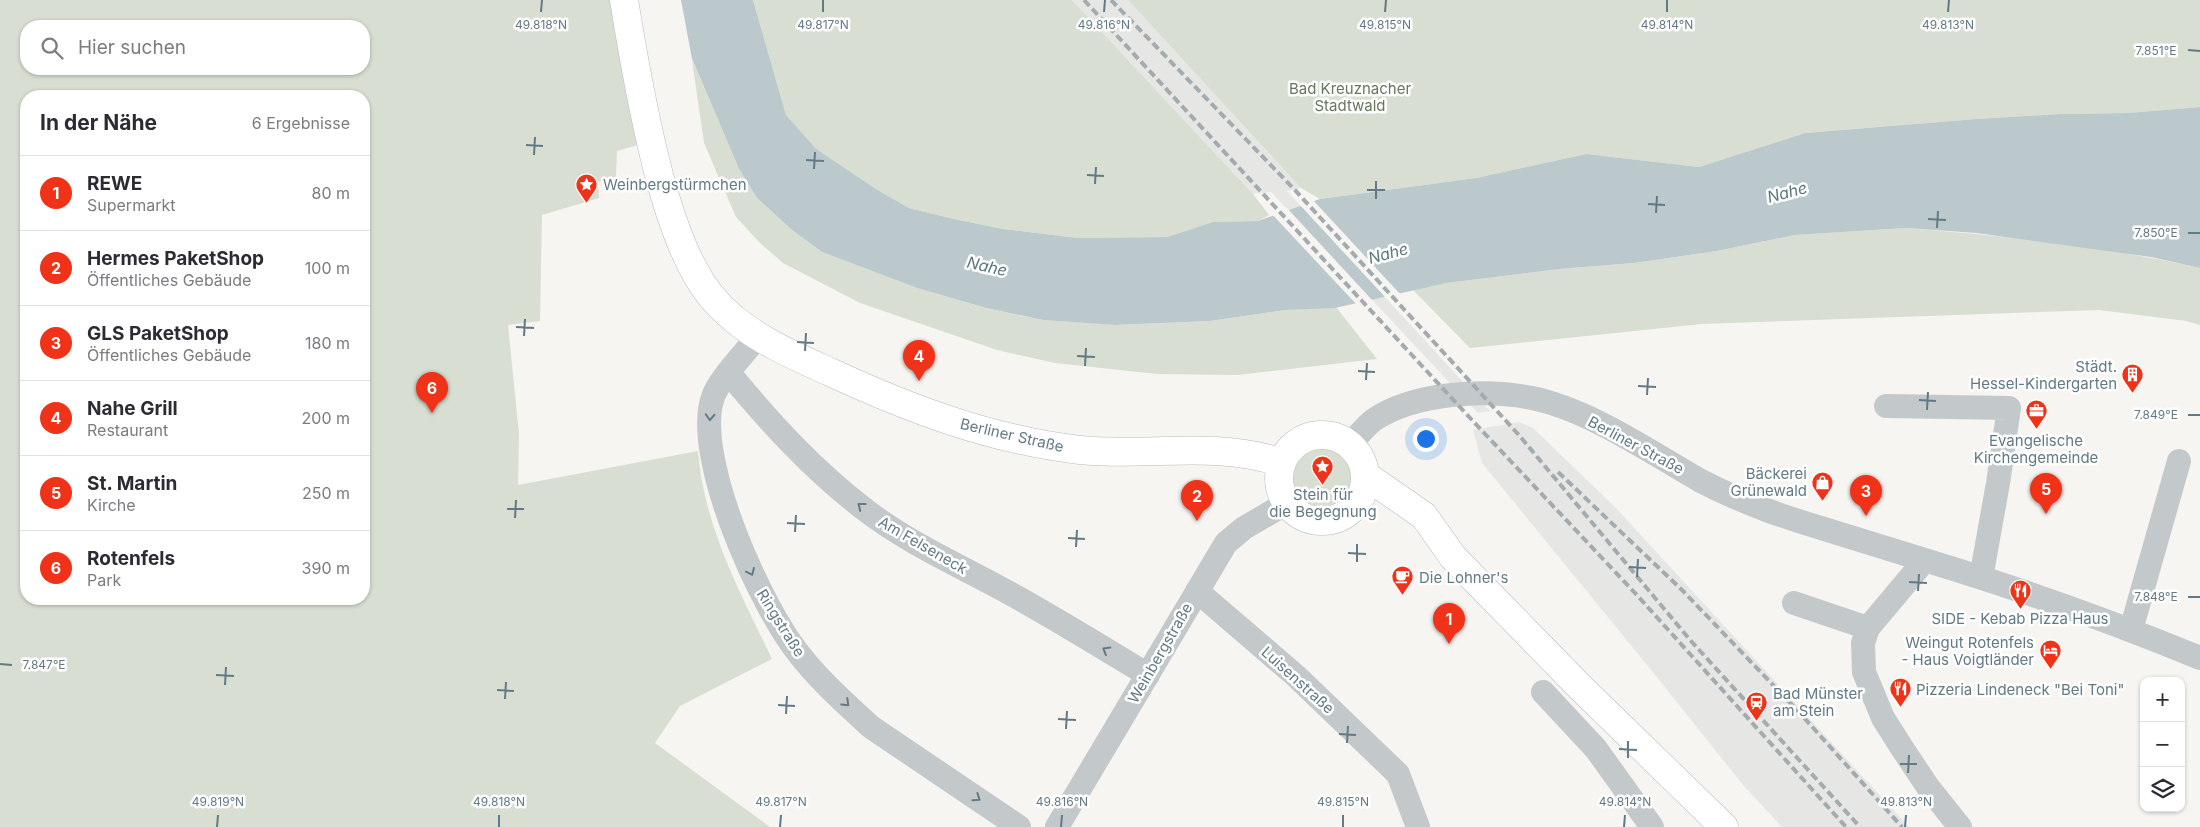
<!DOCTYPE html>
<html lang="de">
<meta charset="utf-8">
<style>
:root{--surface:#fff;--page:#f7f7f7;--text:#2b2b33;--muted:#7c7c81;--line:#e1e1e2;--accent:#ef3218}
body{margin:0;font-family:Inter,sans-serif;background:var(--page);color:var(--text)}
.controls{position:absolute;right:15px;bottom:15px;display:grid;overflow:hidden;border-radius:10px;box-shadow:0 1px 4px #0004}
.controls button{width:45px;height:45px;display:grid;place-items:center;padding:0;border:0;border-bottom:1px solid var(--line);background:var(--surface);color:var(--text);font:25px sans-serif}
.you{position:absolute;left:1425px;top:438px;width:18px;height:18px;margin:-12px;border:4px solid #fff;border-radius:50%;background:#1a73e8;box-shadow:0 0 0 8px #1a73e833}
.badge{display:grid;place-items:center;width:32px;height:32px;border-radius:50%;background:var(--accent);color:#fff;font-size:16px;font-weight:700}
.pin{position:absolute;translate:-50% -41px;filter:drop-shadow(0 1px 2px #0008)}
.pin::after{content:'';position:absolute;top:26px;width:18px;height:15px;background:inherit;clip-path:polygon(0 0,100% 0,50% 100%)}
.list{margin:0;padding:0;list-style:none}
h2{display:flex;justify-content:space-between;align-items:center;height:65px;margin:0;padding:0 20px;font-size:21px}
h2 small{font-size:16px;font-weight:400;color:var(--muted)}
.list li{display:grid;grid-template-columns:32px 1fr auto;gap:15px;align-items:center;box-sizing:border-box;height:75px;padding:0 20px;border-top:1px solid var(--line)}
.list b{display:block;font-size:19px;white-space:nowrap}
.list p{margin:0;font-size:16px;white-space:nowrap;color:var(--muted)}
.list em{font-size:16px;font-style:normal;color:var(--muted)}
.icon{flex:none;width:28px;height:28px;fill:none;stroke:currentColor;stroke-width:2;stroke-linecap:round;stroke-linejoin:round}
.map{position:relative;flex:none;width:2200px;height:827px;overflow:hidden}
.search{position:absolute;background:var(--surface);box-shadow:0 1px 4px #0004;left:20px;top:20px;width:350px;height:55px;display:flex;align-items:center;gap:12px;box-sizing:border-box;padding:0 18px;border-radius:20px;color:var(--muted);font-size:19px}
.panel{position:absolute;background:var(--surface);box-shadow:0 1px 4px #0004;left:20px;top:90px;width:350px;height:515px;border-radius:20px}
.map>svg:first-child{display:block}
</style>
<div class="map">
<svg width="2200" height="827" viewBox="0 0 2200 827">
<rect width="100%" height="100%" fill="#f6f5f2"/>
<!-- built -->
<path fill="#e6e7e5" d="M1072,0H1128L1301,188L1287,191L1490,411L1478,413L1271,192L1253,194Z
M1519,422L1533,428L1616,508L1909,827H1782L1743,785L1652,671L1482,463L1473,430Z"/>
<!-- green -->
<path fill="#d8ded2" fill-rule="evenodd" d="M0,0H616L641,144L617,151L616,177L598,182L599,198L542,215L540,321L508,325L519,434L518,485L698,451C704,527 740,592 772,659L680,706L655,743L770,827H0ZM26,26H364V69H26ZM26,96H364V599H26Z
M753,0H1072L1253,194L1269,215L1258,221L1213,222L1167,237L1078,238L1003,229L954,219L909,208L876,189L815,149L786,115Z
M1128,0H2200V107L2128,113L2060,114L1976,119L1805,133L1699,167L1586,154L1476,178L1320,199L1301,188Z
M692,60L739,169L757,198L792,230L822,252L917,288L985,308L1043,320L1116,325L1210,321L1286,310L1336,307L1377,359L1238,375L1157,374L1055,363L997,350L860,303L783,263L760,243L736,217L704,143Z
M1906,228C2005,236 2104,246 2200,268V325L2186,321L2099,310L1702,324L1470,348L1412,289L1446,283L1560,269L1634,263L1717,251L1795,235Z
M1293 479a30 30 0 1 1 60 0a30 30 0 1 1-60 0Z"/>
<!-- water -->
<path fill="#bbc9cc" d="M681,0H753L786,115L816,149L876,189L909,208L954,219L1003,229L1078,238L1167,237L1213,222L1258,221L1320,199L1476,178L1586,154L1699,167L1805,133L1976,119L2060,114L2128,113L2200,107V268L2151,257L2056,244L1976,233L1906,228L1795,235L1717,251L1634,263L1560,269L1446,283L1335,308L1286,310L1210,321L1115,325L1043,320L986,308L917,288L822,252L792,230L757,198L739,169L692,59Z"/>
<!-- pier -->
<path fill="#f6f5f2" d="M1312,199L1401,295L1386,298L1299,204Z
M1286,207L1373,301L1357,305L1270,212Z"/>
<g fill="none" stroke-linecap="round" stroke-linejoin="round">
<defs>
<path id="major" d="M624,0C634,62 645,125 662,186C670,214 679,242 693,268C702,286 717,305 733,318C761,342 797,357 830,372C910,409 992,440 1080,450C1147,457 1217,440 1282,463
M1279 478a43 43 0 1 1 86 0a43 43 0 1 1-86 0Z
M1365,475L1424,516L1453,557L1581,688L1724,827"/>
</defs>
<!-- major casing -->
<use href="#major" stroke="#b6bbbe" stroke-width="29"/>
<!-- minor -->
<path stroke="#c3c8ca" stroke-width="24" d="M758,336C746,352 719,379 713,397C692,456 761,607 799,654C820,681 846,704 871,727L1019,827
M729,373C771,424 815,472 868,512C909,543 956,564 1002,589C1052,616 1100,646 1148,675
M1886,406L2009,408L1998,483L1981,578
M1350,445C1358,436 1365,426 1375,419C1417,392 1485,389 1532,398C1590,410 1650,452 1701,481C1722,492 1743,501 1764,509C1787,518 1811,525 1834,532C1875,545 1916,557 1957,570C2040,596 2120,625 2200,658
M1925,560L1868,628L1863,643L1864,672L1883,718L1902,748L1928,787L1960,827
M1197,591L1296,676L1398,774L1418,827
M1794,603L1868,628
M2131,630L2179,461
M1543,692L1596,749L1652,827
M1057,827L1226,543L1244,528L1287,503"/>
<!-- major -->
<use href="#major" stroke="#fff" stroke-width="28"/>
<!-- rail -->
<path stroke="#a3abaf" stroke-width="4" stroke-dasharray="8 4" stroke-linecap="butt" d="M1084,0L1471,419L1635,593L1846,827
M1111,0L1294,189L1518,434L1691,641L1860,827
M1558,472L1682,590L1798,711L1902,827"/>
</g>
<!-- one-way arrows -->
<defs><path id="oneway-chevron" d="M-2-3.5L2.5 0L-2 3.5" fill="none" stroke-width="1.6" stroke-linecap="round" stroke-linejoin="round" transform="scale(1.25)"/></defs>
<g stroke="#627a85">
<use href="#oneway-chevron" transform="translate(710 417) rotate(93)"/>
<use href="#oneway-chevron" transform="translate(861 506) rotate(-142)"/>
<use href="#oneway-chevron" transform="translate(751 572) rotate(65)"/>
<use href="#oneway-chevron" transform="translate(1106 650) rotate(-149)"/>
<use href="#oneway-chevron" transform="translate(846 703) rotate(44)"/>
<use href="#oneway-chevron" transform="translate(977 798) rotate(34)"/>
</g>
<!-- ticks -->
<path fill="none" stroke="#627a85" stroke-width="2" d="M541,12L542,0M823,12V0M1104,12L1105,0M1385,12L1386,0M1667,12V0M1948,12L1949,0M2188,50L2200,51M526,145L543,146M534,155L535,137M806,160L824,161M814,169L815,152M1087,175L1104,176M1095,184L1096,167M1367,190H1385M1376,199V181M1648,204L1665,205M1656,213L1657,196M1928,219L1946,220M1937,228L1938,211M2188,233H2200M516,327L534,328M524,336L525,319M797,342L814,343M805,351L806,333M1077,356L1095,357M1085,366L1086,348M1358,371L1375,372M1366,380L1367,363M1638,386L1656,387M1647,395L1648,378M1919,400L1936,401M1927,410L1928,392M2188,415H2200M507,509H524M515,518L516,500M787,523L805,524M795,532L796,515M1068,538L1085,539M1076,547L1077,530M1348,553L1366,554M1357,562V544M1629,567L1646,568M1637,577L1638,559M1909,582L1927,583M1918,591L1919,574M2188,597H2200M0,664L12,665M216,675L234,676M225,685L226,667M497,690L514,691M505,699L506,682M778,705L795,706M786,714L787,696M1058,719L1076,720M1066,729L1067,711M1339,734L1356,735M1347,743L1348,726M1619,749L1637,750M1628,758V741M1900,764H1917M1908,773L1909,755M217,827L218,815M499,827V815M780,827L781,815M1061,827L1062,815M1343,827V815M1624,827L1625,815M1905,827L1906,815"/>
<!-- icons -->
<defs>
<symbol id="sight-pin" viewBox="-11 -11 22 30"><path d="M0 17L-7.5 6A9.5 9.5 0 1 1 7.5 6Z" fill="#ef3218" stroke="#fff"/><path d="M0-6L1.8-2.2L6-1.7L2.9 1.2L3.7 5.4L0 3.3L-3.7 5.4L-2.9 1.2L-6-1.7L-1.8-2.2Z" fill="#fff"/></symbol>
<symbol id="building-pin" viewBox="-11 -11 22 30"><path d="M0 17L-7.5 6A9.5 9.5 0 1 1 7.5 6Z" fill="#ef3218" stroke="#fff"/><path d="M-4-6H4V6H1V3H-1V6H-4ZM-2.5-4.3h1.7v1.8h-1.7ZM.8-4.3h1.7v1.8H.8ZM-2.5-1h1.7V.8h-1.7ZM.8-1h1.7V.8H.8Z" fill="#fff"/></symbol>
<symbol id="office-pin" viewBox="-11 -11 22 30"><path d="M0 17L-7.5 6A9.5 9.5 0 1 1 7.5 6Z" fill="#ef3218" stroke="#fff"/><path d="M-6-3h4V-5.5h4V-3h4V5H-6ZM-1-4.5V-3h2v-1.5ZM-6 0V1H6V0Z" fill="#fff"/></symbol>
<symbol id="shop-pin" viewBox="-11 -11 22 30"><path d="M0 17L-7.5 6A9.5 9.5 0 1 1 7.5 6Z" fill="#ef3218" stroke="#fff"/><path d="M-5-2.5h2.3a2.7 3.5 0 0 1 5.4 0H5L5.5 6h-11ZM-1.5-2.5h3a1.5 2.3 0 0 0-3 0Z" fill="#fff"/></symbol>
<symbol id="cafe-pin" viewBox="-11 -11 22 30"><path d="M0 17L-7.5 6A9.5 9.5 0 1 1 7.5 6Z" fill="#ef3218" stroke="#fff"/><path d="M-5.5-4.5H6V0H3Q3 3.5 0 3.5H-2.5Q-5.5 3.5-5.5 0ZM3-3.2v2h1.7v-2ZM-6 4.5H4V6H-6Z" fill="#fff"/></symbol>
<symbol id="restaurant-pin" viewBox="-11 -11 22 30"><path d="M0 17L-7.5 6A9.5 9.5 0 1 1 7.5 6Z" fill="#ef3218" stroke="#fff"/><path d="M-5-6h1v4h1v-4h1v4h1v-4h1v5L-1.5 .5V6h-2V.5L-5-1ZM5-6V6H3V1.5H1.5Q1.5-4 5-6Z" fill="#fff"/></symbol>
<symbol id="hotel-pin" viewBox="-11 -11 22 30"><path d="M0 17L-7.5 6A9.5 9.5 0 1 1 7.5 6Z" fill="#ef3218" stroke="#fff"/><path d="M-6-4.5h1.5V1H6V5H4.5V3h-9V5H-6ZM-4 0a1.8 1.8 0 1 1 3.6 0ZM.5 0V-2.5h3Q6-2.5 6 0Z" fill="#fff"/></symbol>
<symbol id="station-pin" viewBox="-11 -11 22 30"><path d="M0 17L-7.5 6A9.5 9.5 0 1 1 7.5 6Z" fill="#ef3218" stroke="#fff"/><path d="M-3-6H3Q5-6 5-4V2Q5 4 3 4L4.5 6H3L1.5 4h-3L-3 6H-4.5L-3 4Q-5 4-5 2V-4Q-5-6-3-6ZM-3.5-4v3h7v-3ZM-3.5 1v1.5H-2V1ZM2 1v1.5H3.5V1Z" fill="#fff"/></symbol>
</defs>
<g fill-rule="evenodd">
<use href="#sight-pin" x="574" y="172" width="25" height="34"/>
<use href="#building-pin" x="2120" y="362" width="25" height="34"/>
<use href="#office-pin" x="2024" y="398" width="25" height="34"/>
<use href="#sight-pin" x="1310" y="454" width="25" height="34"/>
<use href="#shop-pin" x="1810" y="470" width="25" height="34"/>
<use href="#cafe-pin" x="1390" y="564" width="25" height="34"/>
<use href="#restaurant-pin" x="2008" y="578" width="25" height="34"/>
<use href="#hotel-pin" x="2038" y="638" width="25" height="34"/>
<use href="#restaurant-pin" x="1888" y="676" width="25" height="34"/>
<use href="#station-pin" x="1744" y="690" width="25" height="34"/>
</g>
<g text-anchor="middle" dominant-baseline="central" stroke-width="5" stroke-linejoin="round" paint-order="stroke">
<!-- park labels -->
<g font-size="15" fill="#66775e" stroke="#fff">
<text x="1350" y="88">Bad Kreuznacher<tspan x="1350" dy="17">Stadtwald</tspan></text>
</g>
<!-- poi labels -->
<g font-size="15" fill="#627a85" stroke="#fff" text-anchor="start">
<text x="603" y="184">Weinbergstürmchen</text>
<text x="2117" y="366" text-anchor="end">Städt.<tspan x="2117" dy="17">Hessel-Kindergarten</tspan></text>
<text x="2036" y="440" text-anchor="middle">Evangelische<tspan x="2036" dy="17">Kirchengemeinde</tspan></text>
<text x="1807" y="473" text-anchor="end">Bäckerei<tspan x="1807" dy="17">Grünewald</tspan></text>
<text x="1323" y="494" text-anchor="middle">Stein für<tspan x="1323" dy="17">die Begegnung</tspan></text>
<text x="1419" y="577">Die Lohner's</text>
<text x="2020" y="618" text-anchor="middle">SIDE - Kebab Pizza Haus</text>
<text x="2034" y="642" text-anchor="end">Weingut Rotenfels<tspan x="2034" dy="17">- Haus Voigtländer</tspan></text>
<text x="1916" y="689">Pizzeria Lindeneck "Bei Toni"</text>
<text x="1773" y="693">Bad Münster<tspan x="1773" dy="17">am Stein</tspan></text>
</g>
<!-- street labels -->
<g font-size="15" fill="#627a85" stroke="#fff">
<text transform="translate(1012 435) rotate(13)">Berliner Straße</text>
<text transform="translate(1636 445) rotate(28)">Berliner Straße</text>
<text transform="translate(923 545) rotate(30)">Am Felseneck</text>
<text transform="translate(781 623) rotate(58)">Ringstraße</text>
<text transform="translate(1160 653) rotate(-60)">Weinbergstraße</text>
<text transform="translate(1298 680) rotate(42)">Luisenstraße</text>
</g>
<!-- water labels -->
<g font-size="16" font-style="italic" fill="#59767b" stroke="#fff">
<text transform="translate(1787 192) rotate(-15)">Nahe</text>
<text transform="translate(1388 253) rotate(-15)">Nahe</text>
<text transform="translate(987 266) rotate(13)">Nahe</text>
</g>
</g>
<g font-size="12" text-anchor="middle" fill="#627a85" stroke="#fff" stroke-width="5" stroke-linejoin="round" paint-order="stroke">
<text x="541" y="29">49.818°N</text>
<text x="823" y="29">49.817°N</text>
<text x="1104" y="29">49.816°N</text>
<text x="1385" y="29">49.815°N</text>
<text x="1667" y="29">49.814°N</text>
<text x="1948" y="29">49.813°N</text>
<text x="2156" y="55">7.851°E</text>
<text x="2156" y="237">7.850°E</text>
<text x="2156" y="419">7.849°E</text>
<text x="2156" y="601">7.848°E</text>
<text x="44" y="669">7.847°E</text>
<text x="218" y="806">49.819°N</text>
<text x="499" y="806">49.818°N</text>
<text x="781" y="806">49.817°N</text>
<text x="1062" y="806">49.816°N</text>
<text x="1343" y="806">49.815°N</text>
<text x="1625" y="806">49.814°N</text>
<text x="1906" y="806">49.813°N</text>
</g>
</svg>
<div class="controls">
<button>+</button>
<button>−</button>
<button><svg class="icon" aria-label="layers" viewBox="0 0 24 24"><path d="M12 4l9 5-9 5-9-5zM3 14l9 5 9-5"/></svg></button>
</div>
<div class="you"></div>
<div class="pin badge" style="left:1449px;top:644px">1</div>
<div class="pin badge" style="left:1197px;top:521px">2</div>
<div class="pin badge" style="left:1866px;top:516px">3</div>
<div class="pin badge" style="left:919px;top:381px">4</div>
<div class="pin badge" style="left:2046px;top:514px">5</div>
<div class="pin badge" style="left:432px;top:413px">6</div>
<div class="search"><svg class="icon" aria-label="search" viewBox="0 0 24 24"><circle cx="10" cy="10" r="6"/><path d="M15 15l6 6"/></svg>Hier suchen</div>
<section class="panel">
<h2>In der Nähe<small>6 Ergebnisse</small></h2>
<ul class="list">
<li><span class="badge">1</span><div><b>REWE</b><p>Supermarkt</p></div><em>80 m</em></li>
<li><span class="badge">2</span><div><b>Hermes PaketShop</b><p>Öffentliches Gebäude</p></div><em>100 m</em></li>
<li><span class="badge">3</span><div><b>GLS PaketShop</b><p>Öffentliches Gebäude</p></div><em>180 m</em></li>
<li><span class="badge">4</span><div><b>Nahe Grill</b><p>Restaurant</p></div><em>200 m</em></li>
<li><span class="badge">5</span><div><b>St. Martin</b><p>Kirche</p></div><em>250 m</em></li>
<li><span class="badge">6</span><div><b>Rotenfels</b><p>Park</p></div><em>390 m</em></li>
</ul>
</section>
</div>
